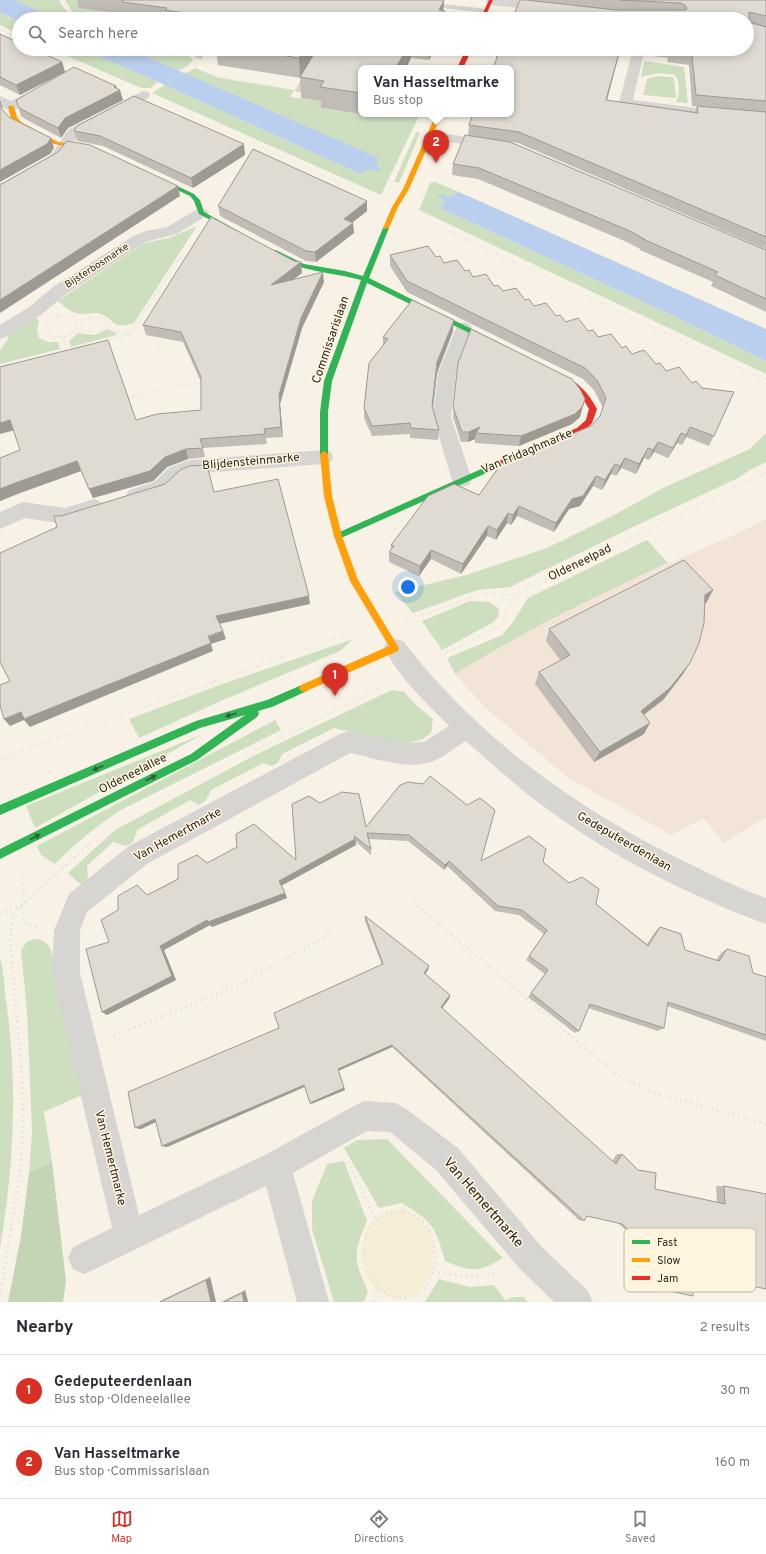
<!DOCTYPE html>
<meta charset="utf-8">
<style>
:root{--surface:#fff;--page:#f7f7f7;--text:#2b2b33;--muted:#7c7c81;--line:#e1e1e2;--accent:#d93025}
body{margin:0;font-family:Overpass,sans-serif;background:var(--page);color:var(--text)}
.you{position:absolute;left:408px;top:587px;width:14px;height:14px;margin:-10px;border:3px solid #fff;border-radius:50%;background:#1a73e8;box-shadow:0 0 0 6px #1a73e833}
.badge{display:grid;place-items:center;width:26px;height:26px;border-radius:50%;background:var(--accent);color:#fff;font-size:13px;font-weight:700}
.pin{position:absolute;translate:-50% -33px;filter:drop-shadow(0 1px 2px #0008)}
.pin::after{content:'';position:absolute;top:21px;width:14px;height:12px;background:inherit;clip-path:polygon(0 0,100% 0,50% 100%)}
.popup{position:absolute;left:358px;top:65px;width:156px;height:52px;box-sizing:border-box;display:grid;place-content:center;border-radius:8px;background:var(--surface);filter:drop-shadow(0 1px 3px #0005);font-size:13px;white-space:nowrap;color:var(--muted)}
.popup b{font-size:15px;color:var(--text)}
.popup::after{content:'';position:absolute;left:50%;top:100%;margin-left:-8px;border:8px solid transparent;border-top-color:var(--surface)}
.list{margin:0;padding:0;list-style:none}
h2{display:flex;justify-content:space-between;align-items:center;height:52px;margin:0;padding:0 16px;font-size:17px}
h2 small{font-size:13px;font-weight:400;color:var(--muted)}
.list li{display:grid;grid-template-columns:26px 1fr auto;gap:12px;align-items:center;box-sizing:border-box;height:72px;padding:0 16px;border-top:1px solid var(--line)}
.list b{display:block;font-size:15px;white-space:nowrap}
.list p{margin:0;font-size:13px;white-space:nowrap;color:var(--muted)}
.list em{font-size:13px;font-style:normal;color:var(--muted)}
.icon{flex:none;width:22px;height:22px;fill:none;stroke:currentColor;stroke-width:2;stroke-linecap:round;stroke-linejoin:round}
.map{position:relative;flex:none;width:766px;height:1302px;overflow:hidden}
.search{position:absolute;background:var(--surface);box-shadow:0 2px 10px #0003;left:12px;right:12px;top:12px;height:44px;display:flex;align-items:center;gap:10px;box-sizing:border-box;padding:0 14px;border-radius:22px;color:var(--muted);font-size:15px}
.sheet{height:196px;background:var(--surface)}
nav{display:flex;justify-content:space-around;align-items:center;box-sizing:border-box;height:56px;border-top:1px solid var(--line);background:var(--surface);font-size:11px;color:var(--muted)}
nav a{display:grid;justify-items:center;gap:2px}
nav .on{color:var(--accent)}
.map>svg:first-child{display:block}
</style>
<div class="map">
<svg width="766" height="1302" viewBox="0 0 766 1302">
<rect width="100%" height="100%" fill="#f8f2e6"/>
<!-- education -->
<path fill="#f2e4d6" d="M766,519V817L723,843L704,818L671,835L567,777L486,708L455,674L497,648L612,588L734,535Z"/>
<!-- green -->
<path fill="#cedfc0" d="M14,0H59C65,13 74,16 87,19H57Z
M65,0H87L109,12L105,16L106,18L112,19H101L75,13L72,11Z
M0,12L19,21V34L0,25Z
M51,49H83L158,82L150,88H141Z
M129,49C143,49 185,47 193,60L188,66L178,71L164,64Z
M644,61L684,67L688,103L676,102C680,96 680,82 675,75L659,73L641,77Z
M195,68L220,78L294,90L290,97L325,101L321,108L361,114H420L381,195L152,93L165,85L360,174L370,169L382,167L377,165L376,157L184,74Z
M658,76L671,77L674,78L676,98L643,95L647,79Z
M416,132L420,133L399,183L394,182Z
M435,182L459,192L450,198H439L446,201L440,208L663,311L766,361V374L419,210L430,183Z
M197,226L134,323C109,330 118,320 100,314C94,312 90,314 85,314C74,315 66,308 58,301L144,243L169,238Z
M34,316L39,321L37,329L39,338L48,342H58L60,349L0,364V350L6,342L12,329Z
M107,329L117,333L116,335L71,347L69,341L78,333L95,335Z
M766,433V462L750,470L738,478L633,527L510,587L478,590L413,613L395,592L466,575L547,548L616,514L665,487L750,449Z
M647,540L668,563C595,596 523,632 455,674L447,658L502,635L513,622L528,598Z
M470,601L490,602L498,608L499,616L492,623L442,650L422,621Z
M353,639L340,651L323,658L223,700L139,738L129,719L217,686Z
M392,690L404,692L417,706L433,719L431,733L423,739L405,744L334,728L282,754L278,763L272,766L263,763L211,790L206,800L199,805L190,800L137,830L133,842L126,846L113,842L87,866L88,881L81,885L68,873L115,830L259,753Z
M275,720L281,730L121,810C97,826 75,843 55,864L41,855L37,846Z
M203,734L35,828L26,806Z
M35,939C43,939 47,943 51,950L61,992L82,1095L44,1112L52,1162L29,1173L32,1132L27,1011L21,951L26,942Z
M0,958C4,971 4,986 6,1000C18,1083 14,1166 0,1248Z
M387,1139L503,1258C478,1273 471,1272 445,1261C435,1226 433,1222 402,1203L379,1208L344,1148L357,1140Z
M344,1161L367,1221C353,1253 353,1260 368,1291L364,1302H334L312,1229V1201L327,1164Z
M439,1279L470,1287L494,1285L505,1300L514,1297H523L528,1302H425Z"/>
<!-- forest -->
<path fill="#c3d5b5" d="M52,1162L66,1281L63,1302H8L21,1236L29,1173Z"/>
<!-- sand -->
<path fill="#f7efd5" d="M403,1209C408,1212 416,1214 419,1218C438,1236 437,1263 425,1285C421,1292 410,1297 402,1298C354,1301 349,1223 388,1211C393,1210 398,1210 403,1209Z"/>
<!-- water -->
<path fill="#bacfee" d="M0,0H14L57,19H19V21L0,12Z
M83,49H129L377,157V165L382,168L377,171L370,169L360,174L165,85Z
M459,192L766,329V361L663,311L440,208L445,201L438,197L442,194L450,197Z"/>
<g fill="none" stroke-linecap="round" stroke-linejoin="round">
<!-- path-far3 -->
<path stroke="#e4e2de" stroke-width="1.5" stroke-dasharray="0.5 2" stroke-linecap="butt" d="M63,0L71,11L92,19
M0,29L19,38
M44,49L119,82
M169,49L179,51
M212,73L221,77L281,87
M163,84L185,71
M165,104L372,197"/>
<!-- path-far2 -->
<path stroke="#e4e2de" stroke-width="2" stroke-dasharray="1 2.5" stroke-linecap="butt" d="M417,217L766,380
M58,315C67,314 74,315 78,324C72,339 54,342 43,330L46,322Z
M94,316L104,318L107,323C102,332 94,333 85,331L81,327L83,321Z
M106,326L129,335L131,341L157,345L160,351
M65,337L66,350
M106,340L129,335L185,250
M0,367L93,344
M126,399L173,386L203,384
M725,492L766,472"/>
<!-- path-far1 -->
<path stroke="#e4e2de" stroke-width="2.5" stroke-dasharray="1 3" stroke-linecap="butt" d="M407,618L430,613L481,593L514,595
M440,656L502,625L514,595L727,491
M256,750L388,684
M0,759L354,631
M86,847L90,843"/>
<!-- path -->
<path stroke="#e4e2de" stroke-width="3" stroke-dasharray="1.5 4" stroke-linecap="butt" d="M413,902L618,1076L655,1093L766,1124
M21,907L26,925L37,927
M0,913L21,906L87,846
M114,1036L237,986L330,934
M348,1162L376,1221
M403,1211C409,1214 417,1216 422,1221C437,1236 439,1262 429,1281C425,1289 417,1295 408,1298C365,1302 347,1233 385,1214C390,1211 397,1212 403,1211Z
M433,1272C456,1275 477,1280 499,1272
M0,1296L21,1165L23,1119L22,1076L10,940L13,914L21,906L24,890L21,874
M373,1302L378,1290"/>
<!-- lane -->
<path fill="#d6d5d2" fill-rule="evenodd" d="M388,0H411L486,9L490,11L486,13L392,2Z
M196,49H204L202,59H199L195,57Z
M309,49H325L327,51L302,92H296L295,90L318,52Z"/>
<!-- street -->
<path fill="#d6d5d2" fill-rule="evenodd" d="M486,0H516L549,3L553,4L555,7L553,10L549,11L491,5L487,4Z
M633,49H645L633,100L698,108L766,114V122L698,116L621,106L619,103Z
M32,91L37,92L39,95L37,98C23,106 15,115 0,106V96L11,101Z
M143,91L148,92L150,95L148,98L79,135L61,161L5,193L0,194V184L51,155L69,129Z
M431,132L492,140L497,141L499,144L497,147L492,148L426,139L424,136L426,133Z
M201,208L206,210L209,213L206,216L177,234L145,242L65,295L41,315L6,337L0,339V325L29,307L53,287L133,236L146,231L167,227L196,210Z
M464,322L470,324L472,328L456,373L451,417L472,480L469,485L462,487L455,485L452,480L433,417L438,373L456,328L458,324Z
M324,450L331,452L333,457L331,462L324,464L191,474L182,478L168,492L136,502L129,500L126,495L129,490L154,482L168,468L189,460Z
M94,499L101,502L104,507L101,512L65,524L25,518L0,529V512L23,502L65,508Z
M395,639L403,641C480,741 586,816 700,869C721,879 743,890 766,898V924C700,900 622,862 564,821C529,797 497,769 466,741C454,748 442,759 428,763C403,769 375,758 350,753L147,864L87,912L80,930V973L139,1215L265,1155L354,1106L364,1101L395,1103L405,1108L458,1148L541,1246L588,1291L593,1302H554L519,1268L436,1170L390,1132L367,1131L293,1173L329,1302H297L266,1186L95,1269L84,1274L73,1269L68,1258L73,1247L112,1228L52,973L54,930L69,894L129,846L340,734L348,731L406,743L424,742L449,726C427,704 398,676 384,648L387,641Z"/>
<!-- fast -->
<path fill="#30b455" fill-rule="evenodd" d="M150,175H154L194,194L200,200L204,212L240,232L235,233L199,214L194,201L190,196L150,177Z
M386,226L389,228L369,278L502,344L500,346H496L367,283L332,381L328,412V454L324,457L320,454V412L324,381L361,280C333,272 293,272 271,251L276,250L304,264L345,271L363,276L383,228Z
M497,462L500,463L501,465L500,467L341,538H335L334,536L335,534Z
M304,684L307,685L309,688L307,691L272,707L258,711L259,714L257,717L197,760L0,859V849L191,754L245,715L200,728L0,815V805L196,721L267,700Z"/>
<!-- slow -->
<path fill="#ff9f0a" fill-rule="evenodd" d="M11,105L14,107L17,117L21,122L58,142L93,147L96,149L93,151L54,144L17,124L11,118L8,107Z
M436,114H442L409,189L398,207L389,228L384,229L383,228L392,207L403,189Z
M324,451L328,454L332,496L342,536L358,580L399,648L398,651L304,692L301,691L299,688L301,685L389,646L350,581L334,536L324,496L320,454Z"/>
<!-- jam -->
<path fill="#e5322d" fill-rule="evenodd" d="M489,0H493L484,19H480Z
M466,49H472L463,68H457Z
M548,370C553,369 556,372 561,374C578,382 588,392 597,409L592,423L583,432L500,467H494L493,465L494,463L577,428L586,420L589,409C580,391 566,382 548,374Z"/>
</g>
<!-- wall -->
<path fill="#c1bcb5" d="M77,0H444L443,10L445,19H126L124,14L79,8Z
M520,0H766V249L518,143L468,136L469,125L496,60V55L499,49H632L630,53L620,52L607,100L695,112L697,106H692L689,65L667,62L668,58L645,55L646,49H747L512,19Z
M0,34L62,62L65,72L20,95L0,85Z
M216,49H316V51L317,49H435L429,60L411,58L406,68H361V114L321,108V101L301,98L300,78L218,65Z
M116,86L123,100L68,128L61,138L25,119L21,116L16,100Z
M364,114H383L381,117Z
M74,131L245,155L193,188L103,146L77,141Z
M465,135L766,250V312L711,286L713,282L640,250V249L627,242L478,179L452,175L453,164Z
M218,206L367,211L352,223H353L354,233L316,262L306,261L220,216Z
M390,255L436,257L444,263L465,271L473,277L494,286L503,291L525,300L534,306L556,316L566,322L588,331L598,337L622,348L632,354L656,364L666,371L692,383L702,388L734,392L709,446L686,437L682,445L677,443L668,458L654,452L649,460L644,458L636,474L621,468L616,476L611,474L602,490L593,486L580,506L569,509L554,532L517,516L511,525L507,523L496,540L487,536L461,574L431,559L419,576L389,562V552L391,550V545L479,495L591,426L600,416L603,408L594,390L583,379L407,292L390,266Z
M302,273L293,280L324,282L302,328L280,404L283,437L266,438L267,444L203,448L205,457L188,459L167,467L153,481L93,498L81,471L20,493L0,501V458L20,450L14,430L0,367L136,420L201,410V382L183,342L146,335L143,325Z
M453,331L437,373L433,408L439,430L438,440L410,438V434L372,436L364,418V408L383,344V337Z
M458,363L582,409L580,417L572,424L519,446L475,443V439L468,442H461L453,417Z
M713,590L706,603L704,604L683,674L663,700L644,715V734L594,762L535,684L539,672L561,661L546,641L549,629Z
M400,785L481,861L543,862L569,883L596,904L647,944L655,932L660,927L685,950L716,960L721,953L727,949L753,973L766,977V1041L667,1006L664,1028L658,1031L588,1008L579,1031L575,1033L528,997L545,974L526,960L544,934L519,915L495,911L447,866L444,870L408,841L368,839L371,849V855L356,842V845L282,885L287,898L212,927L210,925L164,950L176,980L107,1015L102,1012L109,942L147,895L207,863L296,860L320,803L366,827Z
M365,916L429,966L428,970L425,974L450,995L449,999L442,1008L612,1161L617,1154H622L655,1189L717,1202L716,1186H724L766,1194L693,1273L651,1287L645,1284L646,1249L617,1222L587,1216L584,1221L579,1220L392,1047L338,1071L345,1090L311,1104L305,1087L167,1147L162,1146L156,1122L141,1129L135,1128L279,1028L382,965L365,921Z
M210,1277L216,1302H159L164,1299Z
M245,1290L248,1302H221Z"/>
<!-- shaded-wall -->
<path fill="#9d9993" d="M444,0L443,15L445,11V19H438L439,10Z
M304,49H316V53L300,78L299,58Z
M406,49H412L411,58L406,68H396Z
M430,49H435L429,60Z
M620,49L604,111L606,100Z
M62,62L65,72L20,95L16,85Z
M116,86L118,91L120,90L123,100L68,128L61,138L58,128L65,118Z
M51,138L54,148L50,154L0,182V170Z
M244,144L245,155L193,188L191,178Z
M178,186L180,196L0,313V300Z
M367,201V211L344,229V219Z
M353,223L354,233L316,262L315,252Z
M301,262L302,273L272,295L271,285Z
M323,272L324,282L302,328L280,404L283,437L281,427L279,395L301,318Z
M454,320L453,331L437,373L432,417L437,362Z
M585,399L580,417L572,424L519,446L521,436Z
M10,420L15,430L0,434V423Z
M480,427L476,433L475,439L468,442L469,432Z
M690,427L686,437L682,445L686,435Z
M681,433L677,443L668,458L673,448Z
M658,442L654,452L649,460L653,450Z
M648,448L644,458L636,474L639,464Z
M186,449L188,459L167,467L153,481L93,498L89,489L165,457Z
M625,458L621,468L616,476L620,466Z
M77,461L81,471L20,493L0,501V489L15,483Z
M615,464L611,474L602,490L605,480Z
M596,476L593,486L580,506L569,509L554,532L556,523L572,499Z
M519,506L517,516L511,525L513,515Z
M508,513L507,523L496,540L497,530Z
M488,526L487,536L461,574L463,564Z
M431,550V559L419,576L420,566Z
M713,590L706,603L697,608L705,595Z
M309,596L310,604L219,624L216,616Z
M223,631L226,639L211,644L213,651L30,727L24,720L10,726L4,719Z
M690,663L683,674L663,700L634,722L641,711Z
M650,723L644,734L594,762L600,752Z
M355,839L356,845L281,886L279,881Z
M449,861L447,866L444,870L445,865Z
M285,893L287,898L212,927L210,925L164,950L176,980L107,1015L102,1012L160,946L207,920Z
M429,966L428,970L423,977L424,973Z
M450,995L449,999L440,1011L441,1007Z
M392,1045V1047L338,1071L345,1090L311,1104L310,1103L338,1069Z
M304,1085L306,1086L167,1147L162,1146Z
M155,1119L160,1120L141,1129L135,1128Z
M210,1277L216,1302H211L206,1280Z
M245,1290L248,1302H244L242,1293Z"/>
<!-- building -->
<path fill="#e0dbd2" stroke="#9d9993" d="M123,0H444L439,10L445,11L441,19H227L165,10L167,8L122,2Z
M520,0H526L616,10H686L687,9L685,5L680,3L620,0H766V16L749,12V22L766,27V101L696,95L692,55L670,52L671,49H747V19H512Z
M0,34L19,43V49H33L62,62L16,85L0,77Z
M242,49H304L299,58Z
M317,49H406L396,68H361V93L320,87L324,81L300,77Z
M499,49H620L606,100L698,113L697,106L766,112V237L519,132L469,125L473,114H511V68H493L498,55H496Z
M74,67L116,86L114,87L120,90L65,118L58,128L21,109L18,106L16,100Z
M134,96L244,144L191,178L100,136L74,131L77,126Z
M0,101L2,109L9,117L51,138L47,144L0,170Z
M465,135L510,142L766,250V299L715,275L718,272L643,239H644L630,231L479,168L453,164Z
M67,141L90,145L178,186L0,300V184H2L58,152Z
M253,149L367,201L344,219L353,223L315,252L306,251L218,206Z
M211,217L294,261L301,262L271,285L323,272L301,318L279,395L281,427L264,429L265,434L200,439L203,448L186,449L165,457L150,471L89,489L77,461L15,483L0,489V458L20,450L10,420L0,423V367L108,340L136,420L157,414L201,410V377L181,332L143,325Z
M428,246L436,257L440,256L444,263L457,260L465,271L469,270L473,277L486,274L494,286L498,285L503,291L516,288L525,300L529,299L534,306L546,303L556,316L560,315L566,322L578,318L588,331L593,330L598,337L611,334L622,348L626,346L632,354L644,350L656,364L660,363L666,371L679,367L692,383L696,381L702,388L734,392L714,436L690,427L686,435L681,433L673,448L658,442L653,450L648,448L639,464L625,458L620,466L615,464L605,480L596,476L583,496L572,499L556,523L519,506L513,515L508,513L497,530L488,526L463,564L431,550L420,566L389,552L394,546L391,545L428,496L454,484L479,495L501,464L591,426L600,416L606,398L597,380L585,368L407,281L390,255Z
M412,300L454,320L437,362L432,406L439,430L411,428L410,423L372,426L364,408L369,363L388,339L383,337Z
M471,329L572,379L580,389L585,399L582,407L575,414L521,436L476,433L480,427L469,432H462L453,407L458,363Z
M207,465L214,492L278,479L309,596L216,616L223,631L208,636L211,643L24,719L21,712L4,719L0,705V685L10,681L0,662V553L57,527L54,516H61L165,484L180,470L189,466Z
M684,560L713,590L705,595L704,623L699,643L690,663L670,688L641,711L650,723L600,752L539,672L570,655L549,629Z
M430,776L467,805L480,798L495,810L481,861L529,836L546,849L543,862L569,883L582,877L599,889L596,904L648,946L660,927L681,934L685,950L719,961L727,949L749,956L753,973L766,977V1035L668,1002L664,1028L590,1004L579,1031L531,993L548,970L529,956L547,930L522,910L498,906L449,861L445,865L409,835L367,833L371,849L354,836L355,839L279,881L285,893L208,922L207,920L160,946L172,976L102,1012L86,949L109,942L101,920L118,910V896L137,885L147,895L163,887L178,879V864L197,855L207,863L237,847L236,834L254,824L296,860L292,804L309,796L320,803L342,792L359,794L366,827L400,785L408,782L423,784Z
M365,916L429,966L424,973L450,995L441,1007L616,1164L622,1154L638,1170L656,1173L655,1189L693,1197L725,1204L724,1186L766,1194V1289L693,1273V1296L651,1287L652,1251L622,1224L587,1216L584,1221L392,1045L338,1069L344,1088L310,1103L304,1085L162,1146L155,1119L135,1128L128,1092L279,1028L274,1013L383,964Z
M206,1280L211,1302H160Z
M242,1293L244,1302H224Z"/>
<!-- one-way arrows -->
<defs><path id="oneway-solid" d="M-6-.8H1V-3.2L6.5 0L1 3.2V.8H-6Z"/></defs>
<g fill="#2e6136">
<use href="#oneway-solid" transform="translate(231 715) rotate(164)"/>
<use href="#oneway-solid" transform="translate(98 768) rotate(157)"/>
<use href="#oneway-solid" transform="translate(151 778) rotate(-27)"/>
<use href="#oneway-solid" transform="translate(35 837) rotate(-27)"/>
</g>
<g text-anchor="middle" dominant-baseline="central" stroke-width="3" stroke-linejoin="round" paint-order="stroke">
<!-- far-street labels -->
<g font-size="10" fill="#2d2921" stroke="#fff5df">
<text transform="translate(97 266) rotate(-33)">Bijsterbosmarke</text>
</g>
<!-- street labels -->
<g font-size="12" fill="#2d2921" stroke="#fff5df">
<text transform="translate(331 340) rotate(-71)">Commissarislaan</text>
<text transform="translate(527 452) rotate(-23)">Van Fridaghmarke</text>
<text transform="translate(251 462) rotate(-5)">Blijdensteinmarke</text>
<text transform="translate(580 563) rotate(-26)">Oldeneelpad</text>
<text transform="translate(133 774) rotate(-27)">Oldeneelallee</text>
<text transform="translate(178 835) rotate(-29)">Van Hemertmarke</text>
<text transform="translate(624 842) rotate(30)">Gedeputeerdenlaan</text>
<text transform="translate(110 1158) rotate(76)">Van Hemertmarke</text>
</g>
<!-- near-street labels -->
<g font-size="14" fill="#2d2921" stroke="#fff5df">
<text transform="translate(483 1203) rotate(49)">Van Hemertmarke</text>
</g>
</g>
<!-- legend -->
<rect x="624" y="1228" width="132" height="64" rx="6" fill="#fff5df" stroke="#c0b8a6" stroke-width="1"/>
<rect x="632" y="1240" width="18" height="4" fill="#30b455"/>
<rect x="632" y="1258" width="18" height="4" fill="#ff9f0a"/>
<rect x="632" y="1276" width="18" height="4" fill="#e5322d"/>
<g font-size="11" fill="#2d2921">
<text x="657" y="1246">Fast</text>
<text x="657" y="1264">Slow</text>
<text x="657" y="1282">Jam</text>
</g>
</svg>
<div class="you"></div>
<div class="pin badge" style="left:335px;top:696px">1</div>
<div class="pin badge" style="left:436px;top:163px">2</div>
<div class="popup"><b>Van Hasseltmarke</b>Bus stop</div>
<div class="search"><svg class="icon" aria-label="search" viewBox="0 0 24 24"><circle cx="10" cy="10" r="6"/><path d="M15 15l6 6"/></svg>Search here</div>
</div>
<section class="sheet">
<h2>Nearby<small>2 results</small></h2>
<ul class="list">
<li><span class="badge">1</span><div><b>Gedeputeerdenlaan</b><p>Bus stop · Oldeneelallee</p></div><em>30 m</em></li>
<li><span class="badge">2</span><div><b>Van Hasseltmarke</b><p>Bus stop · Commissarislaan</p></div><em>160 m</em></li>
</ul>
</section>
<nav>
<a class="on"><svg class="icon" aria-label="map" viewBox="0 0 24 24"><path d="M3 6l6-2 6 2 6-2v14l-6 2-6-2-6 2zM9 4v14M15 6v14"/></svg>Map</a>
<a><svg class="icon" aria-label="directions" viewBox="0 0 24 24"><path d="M12 3l9 9-9 9-9-9zM9 14v-3h6M13 9l2 2-2 2"/></svg>Directions</a>
<a><svg class="icon" aria-label="saved" viewBox="0 0 24 24"><path d="M7 4h10v16l-5-4-5 4z"/></svg>Saved</a>
</nav>
